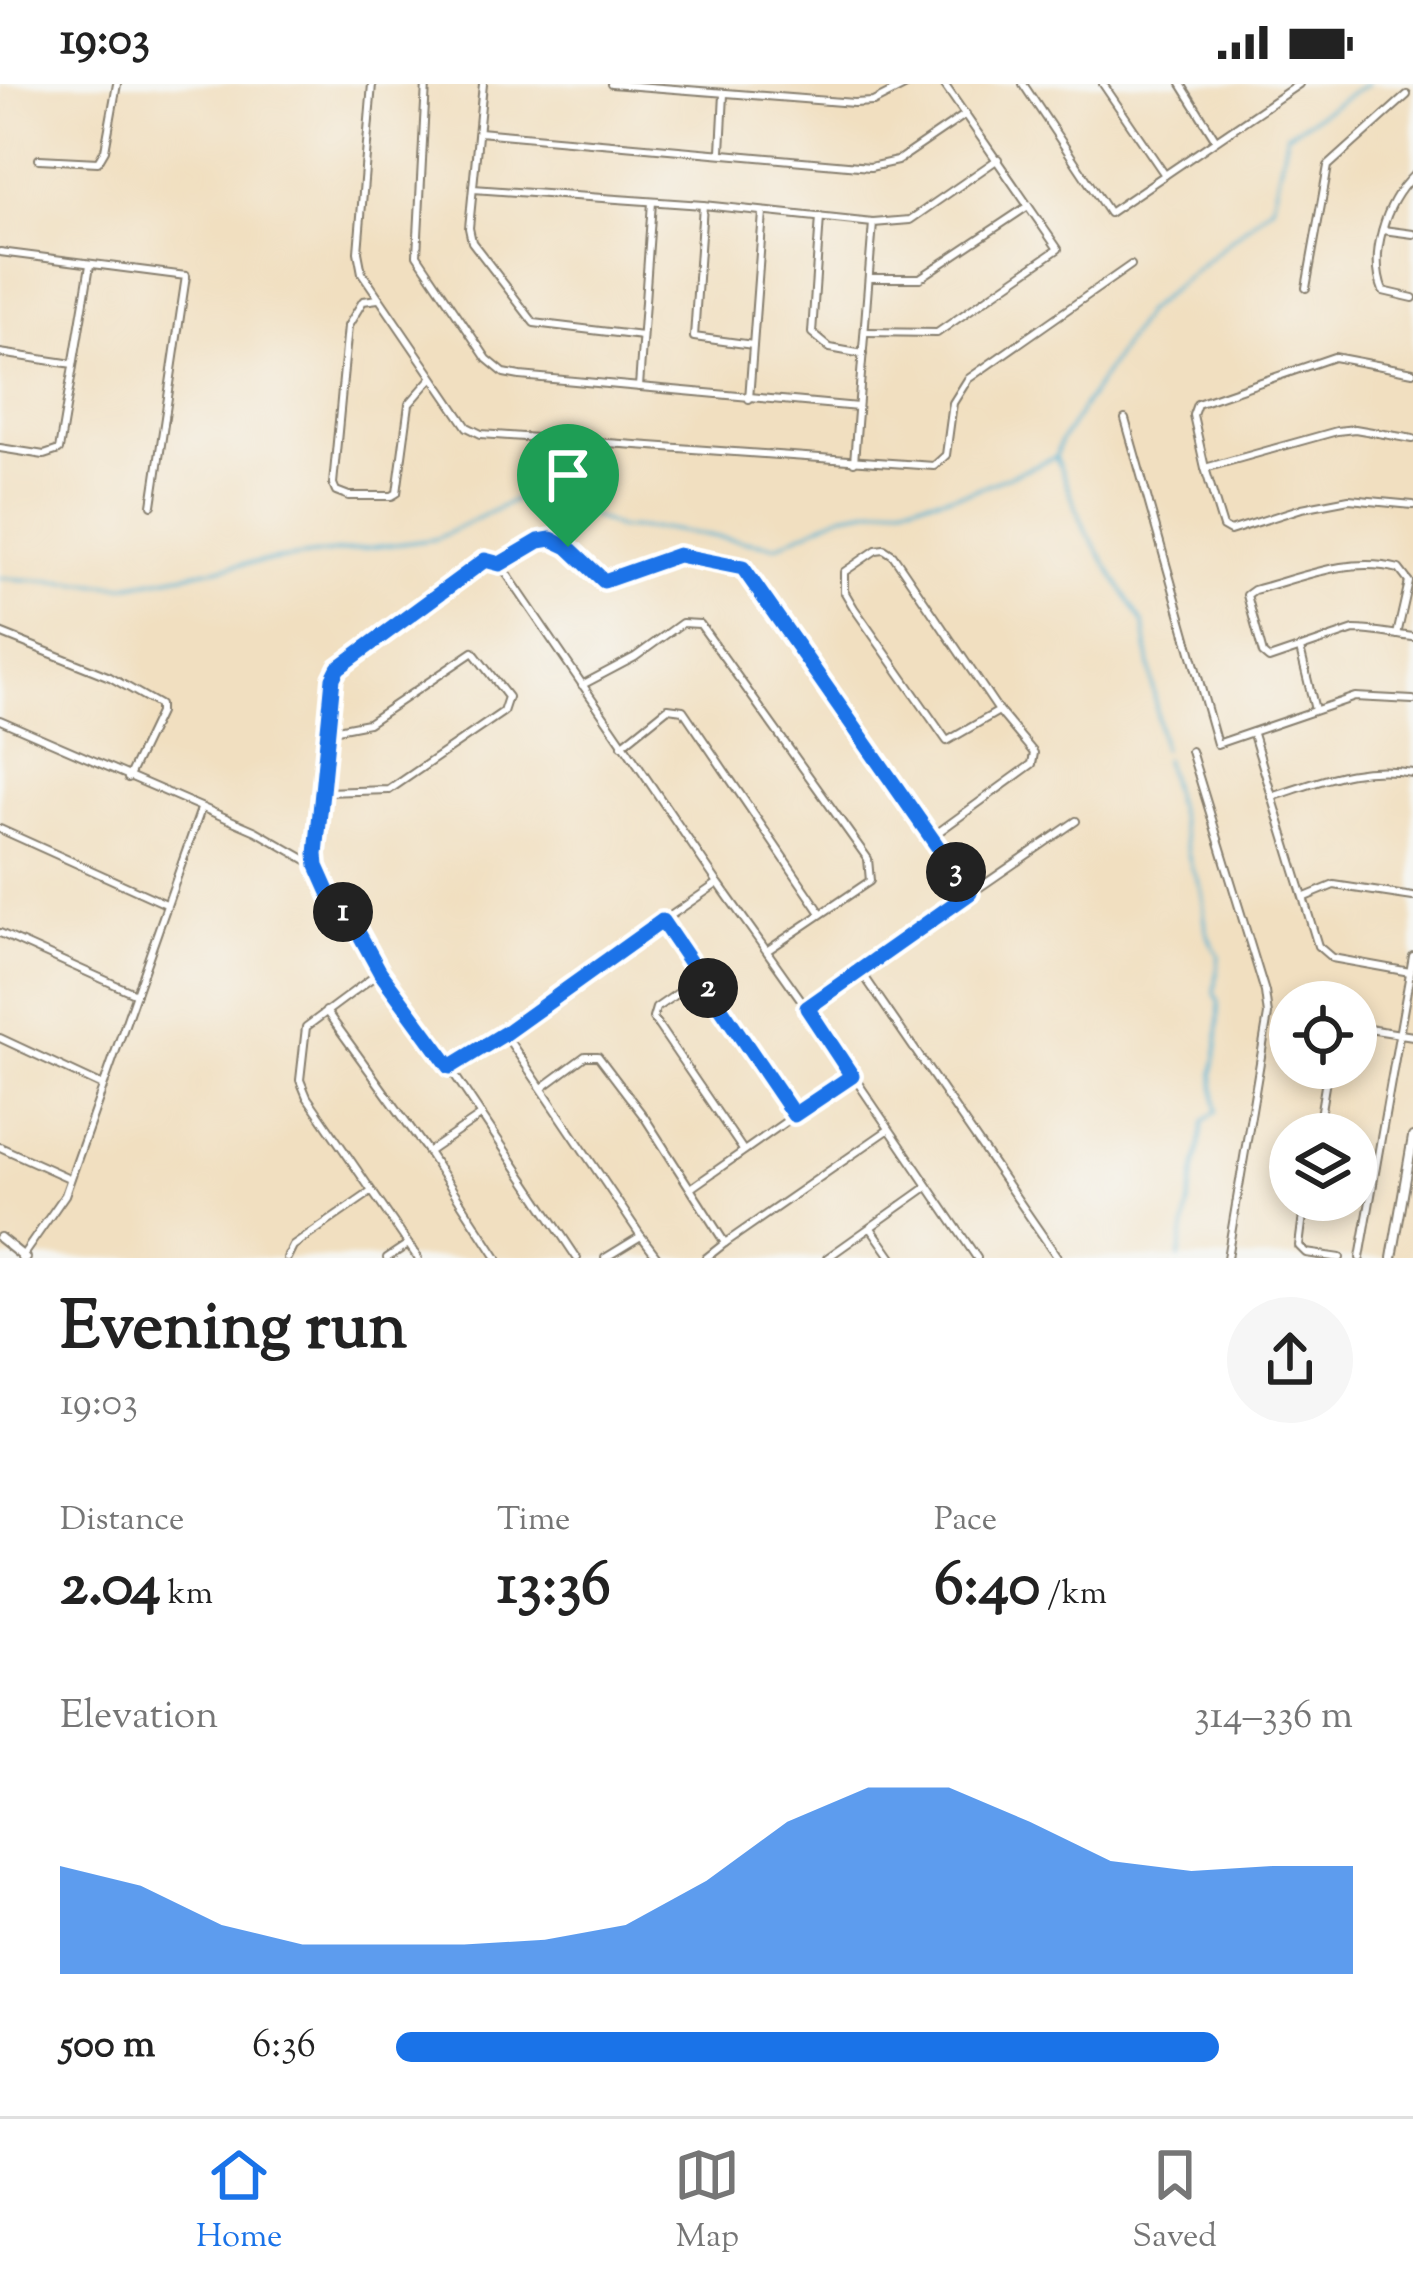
<!DOCTYPE html>
<meta charset="utf-8">
<style>
:root{--surface:#fff;--page:#f6f6f6;--text:#222;--muted:#767676;--line:#e0e0e0;--accent:#1a73e8}
body{margin:0;font-family:"Sorts Mill Goudy",serif;background:var(--page);color:var(--text);height:100vh;display:flex;flex-direction:column;font-size:45px;white-space:nowrap}
*{box-sizing:border-box;margin:0}
p{font-size:39px;color:var(--muted)}
.icon{flex:none;width:66px;height:66px;fill:none;stroke:currentColor;stroke-width:2;stroke-linecap:round;stroke-linejoin:round}
.map{position:relative;height:1174px;overflow:hidden}
.drawer{display:flex;flex-direction:column;background:var(--surface);flex:1}
.drawer>*{flex:none}
.fabs{position:absolute;left:1269px;top:897px;display:grid;gap:24px}
.fabs a{display:grid;place-items:center;width:108px;height:108px;border-radius:50%;background:var(--surface);box-shadow:0 6px 18px #0003;font-size:60px}
.pin{position:absolute;display:grid;place-items:center;width:102px;height:102px;color:#fff;margin:-123px -51px;border-radius:50% 50% 50% 0;rotate:-45deg;box-shadow:0 0 12px #0007}
.pin .icon{rotate:45deg}
.km{position:absolute;width:60px;height:60px;margin:-30px;border-radius:50%;background:#222;color:#fff;font-size:33px;line-height:60px;text-align:center}
.round{display:grid;place-items:center;flex:none;width:126px;height:126px;border-radius:63px;background:var(--page)}
.head{display:flex;align-items:center;justify-content:space-between;height:204px;padding:0 60px}
h1{font-size:66px;font-weight:700;line-height:90px}
.metrics{display:grid;grid-template-columns:repeat(3,1fr);gap:18px;height:204px;padding:12px 60px}
.metrics div{display:grid;align-content:center}
.metrics b{font-size:60px;font-weight:700}
.metrics small{font-size:33px;font-weight:400}
.metrics p{font-size:33px}
.chart{height:336px;padding:24px 60px}
.chart p{display:flex;justify-content:space-between}
.chart svg{width:100%;height:216px;margin-top:12px;fill:var(--accent);opacity:.7}
ul{padding:0 60px;list-style:none;font-size:39px}
li{display:grid;grid-template-columns:192px 144px 1fr;align-items:center;height:90px}
li i{height:30px;border-radius:15px;background:var(--accent)}
.status{display:flex;justify-content:space-between;align-items:center;height:84px;padding:0 60px;background:var(--surface);direction:ltr}
.status svg{height:33px;fill:currentColor}
.dock{display:flex;justify-content:space-around;align-items:center;height:168px;border-top:3px solid var(--line);background:var(--surface);font-size:33px;color:var(--muted)}
.dock a{display:grid;justify-items:center;gap:6px}
.dock .selected{color:var(--accent)}
.map>svg:first-child{display:block}
</style>
<div class="status"><b>19:03</b><svg viewBox="0 0 49 12"><path d="M0 12V9h3v3zM5 12V6h3v6zM10 12V3h3v9zM15 12V0h3v12zM26 1h20v11H26zM47 4h2v5h-2z"/></svg></div>
<div class="map">
<svg width="1413" height="1174" viewBox="0 0 1413 1174">
<rect width="100%" height="100%" fill="#f6f6f2"/>
<filter id="ink" filterUnits="userSpaceOnUse"><feTurbulence type="fractalNoise" baseFrequency=".00833" numOctaves="2"/><feDisplacementMap in="SourceGraphic" scale="24" xChannelSelector="R" yChannelSelector="G"/><feConvolveMatrix kernelMatrix="1 2 1 2 8 2 1 2 1" color-interpolation-filters="sRGB"/></filter>
<filter id="wash" filterUnits="userSpaceOnUse"><feTurbulence type="fractalNoise" baseFrequency=".004" numOctaves="4" result="noise"/><feDisplacementMap in="SourceGraphic" scale="48" xChannelSelector="R" yChannelSelector="G"/><feGaussianBlur stdDeviation="2.7" result="paint"/><feColorMatrix in="noise" values="0 0 0 0 0 0 0 0 0 0 0 0 0 0 0 0 0 1.4 0 .05"/><feComposite in="paint" operator="in"/></filter>
<g filter="url(#wash)">
<rect width="100%" height="100%" fill="#f1dfc0"/>
<g fill="none" stroke-linecap="round" stroke-linejoin="round">
<g stroke="#53b1d1" stroke-width="3">
<polyline points="1056,371 1060,358 1145,228 1272,121 1287,50 1367,0"/>
<polyline points="1056,374 1086,447 1144,541 1162,665"/>
<polyline points="0,494 123,502 236,481 436,455 537,405 617,444 665,445 776,462 843,430 966,409 1056,373"/>
<path d="M 1164,675 L 1192,785 C 1213,816 1194,838 1219,871 L 1215,909 L 1219,919 L 1218,962 L 1213,989 L 1217,1027 L 1204,1037 L 1179,1174"/>
</g>
</g>
</g>
<g filter="url(#ink)">
<g fill="none" stroke-linecap="round" stroke-linejoin="round">
<defs>
<g id="minor">
<polyline points="372,0 358,168 362,189 467,343 481,350 934,382 946,371 953,319 968,295 1131,181"/>
<polyline points="426,0 417,171 487,275 504,289 520,292 858,323"/>
<polyline points="483,0 469,144 472,158 534,239 642,252"/>
<polyline points="611,0 854,19 873,18 908,0"/>
<polyline points="1023,0 1109,129 1299,0"/>
<polyline points="1103,0 1165,91"/>
<polyline points="1181,0 1216,56"/>
<polyline points="479,48 870,83 897,77 966,30"/>
<polyline points="721,67 724,10"/>
<polyline points="39,75 98,78 105,66 117,0"/>
<path d="M 1413,92 C 1385,119 1369,171 1383,207 L 1413,214"/>
<polyline points="473,105 703,121 873,139 910,136 998,75"/>
<polyline points="703,121 694,253 753,261"/>
<polyline points="820,133 812,249 830,264 863,270"/>
<polyline points="1383,146 1413,150"/>
<polyline points="0,168 186,192 152,421"/>
<polyline points="870,194 920,194 1028,122"/>
<polyline points="1306,204 1328,82 1407,11"/>
<polyline points="378,215 363,217 348,242 333,400 336,407 349,412 392,412 397,409 409,320 431,295"/>
<polyline points="865,248 937,249 1058,165 944,0"/>
<polyline points="0,269 73,280"/>
<polyline points="639,303 652,118"/>
<polyline points="749,315 763,129"/>
<polyline points="1125,335 1217,660 1355,613 1413,616"/>
<polyline points="1413,355 1355,345 1337,347 1205,384 1223,443 1230,447 1302,424 1349,415 1413,421"/>
<polyline points="0,364 44,371 59,366 90,181"/>
<polyline points="854,378 873,139"/>
<polyline points="1205,384 1193,331 1197,320 1334,273 1413,288"/>
<path d="M 500,480 C 527,464 549,443 576,470 C 585,480 592,491 603,497 L 678,471 L 743,484 L 970,809"/>
<polyline points="0,549 110,593 159,621 159,629 128,694"/>
<path d="M 1397,551 L 1409,498 L 1399,485 C 1350,472 1303,493 1254,506 L 1247,511 L 1263,570 L 1269,575 L 1354,546 C 1374,546 1394,551 1413,553"/>
<polyline points="1300,565 1315,626"/>
<polyline points="582,601 635,573 682,539 700,540 868,775 870,797 768,866"/>
<polyline points="0,636 256,747 317,782"/>
<polyline points="1253,650 1318,862 1332,874 1410,888"/>
<polyline points="622,661 668,624 683,626 821,829"/>
<polyline points="1191,667 1265,908 1268,931 1227,1174"/>
<polyline points="324,708 389,706 503,628 508,613 473,568 368,639 327,647"/>
<path d="M 1272,713 C 1324,696 1358,680 1413,689"/>
<polyline points="0,745 166,820"/>
<polyline points="933,752 1032,680 1034,669 999,627 947,657 854,524 844,507 844,488 876,466 884,465 893,471 999,627"/>
<polyline points="719,800 807,924"/>
<polyline points="1305,813 1334,801 1413,813"/>
<polyline points="662,837 794,1031"/>
<polyline points="0,849 136,910"/>
<polyline points="860,886 1076,737"/>
<polyline points="380,888 306,943 300,996 307,1013 418,1174"/>
<polyline points="701,893 656,924 653,934 743,1066"/>
<polyline points="326,927 428,1068 497,1174"/>
<polyline points="1356,943 1413,952"/>
<polyline points="504,949 641,1152 605,1174"/>
<polyline points="0,954 103,1002"/>
<polyline points="450,984 718,799 500,480 491,476 416,524 337,583 333,594 317,770 321,793 380,888 450,984 577,1174"/>
<polyline points="542,1004 585,972 598,972 645,1034 725,1159 706,1174"/>
<polyline points="1317,1050 1328,984"/>
<polyline points="0,1063 69,1094"/>
<polyline points="428,1068 482,1031"/>
<polyline points="691,1104 851,992"/>
<polyline points="1305,1116 1299,1162 1306,1169 1340,1174"/>
<polyline points="871,1144 892,1174"/>
<polyline points="642,1153 658,1174"/>
<polyline points="725,1159 888,1046"/>
<polyline points="21,1174 65,1111 201,725"/>
<polyline points="287,1174 293,1162 371,1108"/>
<polyline points="387,1174 408,1160"/>
<polyline points="827,1174 927,1103"/>
<polyline points="977,1174 807,924 860,886 1058,1174"/>
<polyline points="1360,1174 1413,872"/>
</g>
<g id="tertiary">
<polyline points="0,1154 25,1174"/>
<polyline points="1392,1174 1413,1053"/>
</g>
</defs>
<use href="#minor" stroke="#867e6e" stroke-width="10"/>
<use href="#tertiary" stroke="#867e6e" stroke-width="12"/>
<use href="#minor" stroke="#fff" stroke-width="6"/>
<use href="#tertiary" stroke="#fff" stroke-width="8"/>
</g>
</g>
<g fill="none" stroke-linecap="round" stroke-linejoin="round" filter="url(#ink)">
<defs>
<polygon id="route" points="551,455 568,463 604,497 678,471 743,484 970,809 807,924 852,992 794,1031 662,837 504,950 450,983 380,888 351,835 333,818 317,782 316,770 333,594 338,584 485,476 500,480 539,457"/>
</defs>
<use href="#route" stroke="#fff" stroke-width="24"/>
<use href="#route" stroke="#1a73e8" stroke-width="15"/>
</g>
</svg>
<div class="fabs">
<a><svg class="icon" aria-label="locate" viewBox="0 0 24 24"><circle cx="12" cy="12" r="6"/><path d="M12 2v4M12 18v4M2 12h4M18 12h4"/></svg></a>
<a><svg class="icon" aria-label="layers" viewBox="0 0 24 24"><path d="M12 4l9 5-9 5-9-5zM3 14l9 5 9-5"/></svg></a>
</div>
<div class="pin" style="left:568px;top:463px;background:#1e9e55"><svg class="icon" aria-label="arrive" viewBox="0 0 24 24"><path d="M6 21V4h12l-3 4 3 4H6"/></svg></div>
<b class="km" style="left:343px;top:828px">1</b>
<b class="km" style="left:708px;top:904px">2</b>
<b class="km" style="left:956px;top:788px">3</b>
</div>
<section class="drawer">
<div class="head"><div><h1>Evening run</h1><p>19:03</p></div><a class="round"><svg class="icon" aria-label="share" viewBox="0 0 24 24"><path d="M12 15V3M7 8l5-5 5 5M5 13v7h14v-7"/></svg></a></div>
<div class="metrics">
<div><p>Distance</p><b>2.04<small> km</small></b></div>
<div><p>Time</p><b>13:36</b></div>
<div><p>Pace</p><b>6:40<small> /km</small></b></div>
</div>
<div class="chart"><p><span>Elevation</span>314–336 m</p>
<svg viewBox="0 0 160 44" preserveAspectRatio="none"><path d="M0 44V22L10 26L20 34L30 38L40 38L50 38L60 37L70 34L80 25L90 13L100 6L110 6L120 13L130 21L140 23L150 22L160 22V44z"/></svg>
</div>
<ul>
<li><b>500 m</b>6:36<i style="width:86%"></i></li>
</ul>
</section>
<nav class="dock">
<a class="selected"><svg class="icon" aria-label="home" viewBox="0 0 24 24"><path d="M3 11l9-7 9 7M6 9v11h12V9"/></svg>Home</a>
<a><svg class="icon" aria-label="map" viewBox="0 0 24 24"><path d="M3 6l6-2 6 2 6-2v14l-6 2-6-2-6 2zM9 4v14M15 6v14"/></svg>Map</a>
<a><svg class="icon" aria-label="saved" viewBox="0 0 24 24"><path d="M7 4h10v16l-5-4-5 4z"/></svg>Saved</a>
</nav>
